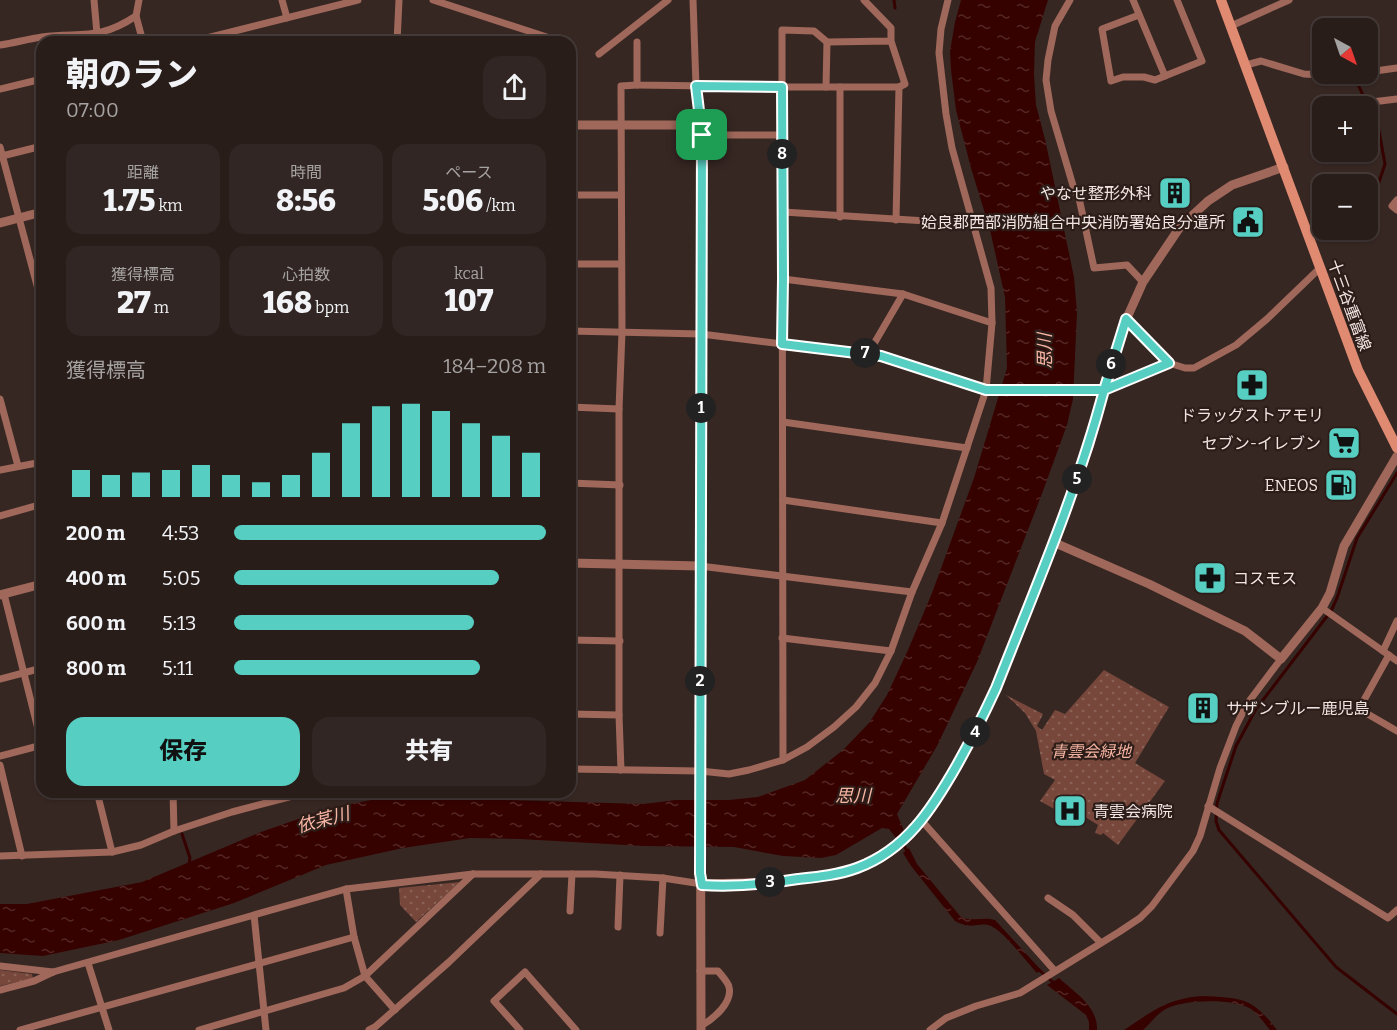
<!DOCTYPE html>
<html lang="ja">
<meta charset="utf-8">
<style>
:root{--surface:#291d1a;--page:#312623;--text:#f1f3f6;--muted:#a5a2a2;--line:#453b39;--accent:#57cec2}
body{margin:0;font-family:Bitter,"Noto Sans JP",serif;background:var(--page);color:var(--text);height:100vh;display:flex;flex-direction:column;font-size:22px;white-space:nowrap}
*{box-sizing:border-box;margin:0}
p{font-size:20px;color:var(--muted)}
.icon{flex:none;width:33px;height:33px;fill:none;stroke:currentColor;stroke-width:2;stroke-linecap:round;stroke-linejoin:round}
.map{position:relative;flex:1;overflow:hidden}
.sheet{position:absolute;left:36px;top:36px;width:540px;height:762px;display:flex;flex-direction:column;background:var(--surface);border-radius:18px;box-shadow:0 2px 4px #0004,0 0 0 2px var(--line)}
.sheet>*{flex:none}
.needle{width:39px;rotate:140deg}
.buttons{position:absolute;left:1312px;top:18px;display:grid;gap:12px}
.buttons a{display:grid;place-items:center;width:66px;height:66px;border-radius:12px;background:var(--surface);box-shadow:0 2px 4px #0004,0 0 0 2px var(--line);font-size:30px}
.pin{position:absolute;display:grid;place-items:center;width:51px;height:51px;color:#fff;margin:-26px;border-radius:12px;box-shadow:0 3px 9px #0006}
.km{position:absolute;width:30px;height:30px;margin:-15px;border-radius:50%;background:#222;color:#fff;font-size:16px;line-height:30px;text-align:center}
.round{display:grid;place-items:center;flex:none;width:63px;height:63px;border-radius:18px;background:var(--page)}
.summary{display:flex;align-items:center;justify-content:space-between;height:102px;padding:0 30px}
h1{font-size:33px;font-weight:800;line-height:45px}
.figures{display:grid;grid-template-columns:repeat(3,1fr);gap:9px;height:102px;padding:6px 30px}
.figures div{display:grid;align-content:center;border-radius:15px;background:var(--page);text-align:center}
.figures b{font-size:30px;font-weight:800}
.figures small{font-size:16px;font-weight:400}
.figures p{font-size:16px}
.chart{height:168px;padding:12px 30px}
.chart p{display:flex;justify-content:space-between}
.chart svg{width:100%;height:108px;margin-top:6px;stroke:var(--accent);stroke-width:6}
.action{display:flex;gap:12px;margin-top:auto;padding:12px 30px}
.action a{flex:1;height:69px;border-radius:18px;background:var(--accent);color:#111;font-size:24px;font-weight:800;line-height:69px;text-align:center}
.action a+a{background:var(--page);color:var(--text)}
ul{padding:0 30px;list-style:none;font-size:20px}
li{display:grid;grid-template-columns:96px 72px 1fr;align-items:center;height:45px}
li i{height:15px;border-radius:8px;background:var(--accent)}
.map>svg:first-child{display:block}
</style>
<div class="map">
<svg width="1397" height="1030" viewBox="0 0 1397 1030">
<defs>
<pattern id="park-dots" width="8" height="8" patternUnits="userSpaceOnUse" patternTransform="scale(1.5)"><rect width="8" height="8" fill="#76473a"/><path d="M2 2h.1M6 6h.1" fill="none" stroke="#8a6156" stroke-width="1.8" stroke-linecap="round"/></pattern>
<pattern id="water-ripples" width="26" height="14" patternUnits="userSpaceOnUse" patternTransform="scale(1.5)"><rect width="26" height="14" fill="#350200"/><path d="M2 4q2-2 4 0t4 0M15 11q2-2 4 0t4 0" fill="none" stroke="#532725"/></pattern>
</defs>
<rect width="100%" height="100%" fill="#372723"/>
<g fill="url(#park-dots)">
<polygon points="1104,670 1169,707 1135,763 1165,781 1118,845 1103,833 1101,835 1095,833 1098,825 1069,807 1063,814 1040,801 1055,780 1044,774 1036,731 1025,713 1006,695 1043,714 1037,726 1042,730 1055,710 1065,714"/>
<polygon points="460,882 416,922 400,905 399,888"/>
<polygon points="0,970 32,974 33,978 0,986"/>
</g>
<g fill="url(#water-ripples)">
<polygon points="961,0 1048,0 1035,42 1034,74 1036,105 1045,139 1074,277 1077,313 1073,399 1067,425 1043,491 977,662 937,746 897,814 904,831 896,838 889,829 882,828 836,855 821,858 783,856 734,847 643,846 520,839 470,838 403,848 326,865 234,903 119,940 43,956 0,953 0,904 27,904 142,882 261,832 327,809 381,798 423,794 505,800 643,804 676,800 729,800 758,797 805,780 843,750 869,723 887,695 908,650 932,593 974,478 1007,368 1005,297 990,230 971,168 956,110 951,70 950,51 955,22"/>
<path d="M 909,848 L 917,864 L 960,916 C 971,923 983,916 995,920 L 1041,970 L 1037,973 C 1027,962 1003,931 991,926 C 979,921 973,931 955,921 L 911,866 L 903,853 Z"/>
<path d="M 1059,978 C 1075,993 1098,1006 1097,1030 L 1089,1030 L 1089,1022 L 1086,1015 L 1047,985 Z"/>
<path d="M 1202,996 C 1242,998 1252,997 1277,1030 L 1270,1030 C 1264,1023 1259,1015 1251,1009 C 1234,998 1181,999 1164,1010 C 1156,1015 1150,1024 1143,1030 L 1124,1030 C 1153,1011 1166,999 1202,996 Z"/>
</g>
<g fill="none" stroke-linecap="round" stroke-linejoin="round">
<g stroke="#350200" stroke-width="3">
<polyline points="894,0 895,8"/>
<polyline points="1357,82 1379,131 1385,164 1368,215"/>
<polyline points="1397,473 1357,538 1337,598 1331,611 1256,709 1236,746 1217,803 1216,821 1219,830 1336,967 1397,1014"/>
<polyline points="897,832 908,853"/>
<polyline points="182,834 190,858 189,864"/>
<polyline points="1038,969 1055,984"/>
</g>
<g stroke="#9f685a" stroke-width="7">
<polyline points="94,0 97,34"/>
<polyline points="282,0 287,18"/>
<polyline points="433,0 562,42"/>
<polyline points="693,0 696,86"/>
<polyline points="864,0 891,28 891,41 905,84 899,87 782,87 782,30 814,31 827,42 891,41"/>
<polyline points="1070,0 1055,26 1048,60 1046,80 1051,111 1074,189 1079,198 1094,268 1127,265 1143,282"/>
<polyline points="1133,0 1165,76"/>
<polyline points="1139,15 1102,29 1111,81 1123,77 1144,77 1155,80 1202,61 1177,0"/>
<polyline points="136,16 143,42"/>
<polyline points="1231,26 1289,0"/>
<polyline points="191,42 358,0"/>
<polyline points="397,42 399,0"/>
<polyline points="637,42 637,85 782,87 783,760"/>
<path d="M 0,45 C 14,43 28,39 42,37 C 82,32 98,41 136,16 L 139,0"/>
<polyline points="599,54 668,0"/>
<polyline points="1246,65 1261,61 1304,74 1323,75 1332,74"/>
<polyline points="1368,72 1397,68"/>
<polyline points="1352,74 1357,77 1364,74"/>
<polyline points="826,87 827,42"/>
<polyline points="840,87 840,217"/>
<polyline points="0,89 42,79"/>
<polyline points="1372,102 1397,99"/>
<polyline points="702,135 781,135"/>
<polyline points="0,147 42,304"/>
<polyline points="2,156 42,146"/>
<polyline points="570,195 621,195"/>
<polyline points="1397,200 1392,206 1397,210"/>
<polyline points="783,212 974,224"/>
<polyline points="896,220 899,87"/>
<polyline points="570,264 621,264"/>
<polyline points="783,279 903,294 992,323"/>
<polyline points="1126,319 1169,363 1185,368 1194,368 1236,345 1267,319 1320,268"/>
<polyline points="570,331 701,334 881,356 924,371 994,391 1104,390 1169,363"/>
<polyline points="868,354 903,294"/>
<polyline points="0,399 18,466"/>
<polyline points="570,407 619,409"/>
<polyline points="783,422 967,448"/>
<polyline points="0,470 42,462"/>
<polyline points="570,483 620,485"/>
<polyline points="783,500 942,523"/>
<polyline points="0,516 42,504"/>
<polyline points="700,566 912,592"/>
<polyline points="4,594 42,745"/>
<polyline points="1322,608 1397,661"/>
<polyline points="782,638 891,651"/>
<polyline points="570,640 620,641"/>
<polyline points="1383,651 1397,621"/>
<polyline points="1389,655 1359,709 1397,731"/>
<polyline points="0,679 42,668"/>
<polyline points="570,714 619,715"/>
<polyline points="0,756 42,745"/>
<polyline points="0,765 22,856"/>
<polyline points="570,769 700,771 729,774 749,770 783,760 807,747 834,727 856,707 875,683 891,651 912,592 942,523 986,390 992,323 991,288 952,148 946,114 939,53 941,29 948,0"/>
<polyline points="621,770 619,715 619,409 622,332 621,86 637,85"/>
<polyline points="97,792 112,852"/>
<polyline points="173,792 174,831"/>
<polyline points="1208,806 1388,918 1397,910"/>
<polyline points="922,821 1055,971"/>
<polyline points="0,856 112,852 141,845 174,831 232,812 308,792"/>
<polyline points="346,889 354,937 365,976 395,1010"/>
<polyline points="1048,898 1073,915 1100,942"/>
<polyline points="570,911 572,874"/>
<polyline points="254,915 346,889 473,874 595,874 663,878 702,884"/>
<polyline points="618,927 620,875"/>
<polyline points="660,933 663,878"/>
<polyline points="88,963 109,1030"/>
<polyline points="0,966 53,972"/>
<path d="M 700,971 L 718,971 C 722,976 728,982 729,987 C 733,1003 713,1019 701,1026"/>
<polyline points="0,990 34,981 53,972 254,915 266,1030"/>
<polyline points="20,1030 354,937"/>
<polyline points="199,1030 344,988 365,976 473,874"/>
<polyline points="369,1030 375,1027 449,962 541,874"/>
<polyline points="520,1030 494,1001 525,972 576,1030"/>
<polyline points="930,1030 946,1018 976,1006 1020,993 1119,932 1140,918 1152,906 1193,851 1200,836 1220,768 1236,726 1247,704 1281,659"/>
</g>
<g stroke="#9f685a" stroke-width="9">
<polyline points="696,86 702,135 700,566 701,1030"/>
<polyline points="570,125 701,125"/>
<polyline points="0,223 42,212"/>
<polyline points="1053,542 1149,584 1245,631 1281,659 1322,608 1330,593 1344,546 1397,456"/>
<polyline points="570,563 700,566"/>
<polyline points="0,595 42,584"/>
<polyline points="702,884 783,882 832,875 856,868 894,848 908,837 922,821 935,803 964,753 996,688 1077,480 1090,444 1111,364 1126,320 1143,282 1180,227 1208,201 1232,185 1284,167"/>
</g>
<polyline stroke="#e08a72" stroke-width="10" points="1221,0 1358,370 1397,448"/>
</g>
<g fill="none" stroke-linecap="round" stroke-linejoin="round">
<defs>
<path id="route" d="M 702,135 L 700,873 L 702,885 C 733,887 767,884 798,879 C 817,877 838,875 857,868 C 906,850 932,809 957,765 C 971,740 984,714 996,688 C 1035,589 1077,492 1104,390 L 1169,363 L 1126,319 L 1104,390 L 986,390 L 881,356 L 782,344 L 783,279 L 782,87 L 696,86 L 702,135"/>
</defs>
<use href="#route" stroke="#fff" stroke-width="12"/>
<use href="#route" stroke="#57cec2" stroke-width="8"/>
</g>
<defs>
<symbol id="building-square" viewBox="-11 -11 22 22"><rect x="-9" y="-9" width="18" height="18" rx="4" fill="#57cec2" stroke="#2d1d19"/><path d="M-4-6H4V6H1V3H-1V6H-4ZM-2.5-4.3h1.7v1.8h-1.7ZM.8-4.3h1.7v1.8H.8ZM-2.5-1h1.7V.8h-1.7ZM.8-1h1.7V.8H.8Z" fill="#111"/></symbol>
<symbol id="civic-square" viewBox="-11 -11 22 22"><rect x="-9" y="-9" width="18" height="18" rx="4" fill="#57cec2" stroke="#2d1d19"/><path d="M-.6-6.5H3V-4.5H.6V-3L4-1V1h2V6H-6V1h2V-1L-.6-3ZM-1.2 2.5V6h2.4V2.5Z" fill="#111"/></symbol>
<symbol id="pharmacy-square" viewBox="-11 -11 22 22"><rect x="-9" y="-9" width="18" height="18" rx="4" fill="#57cec2" stroke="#2d1d19"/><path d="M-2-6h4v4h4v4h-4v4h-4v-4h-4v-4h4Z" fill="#111"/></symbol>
<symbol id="supermarket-square" viewBox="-11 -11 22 22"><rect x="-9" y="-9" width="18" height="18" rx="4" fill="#57cec2" stroke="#2d1d19"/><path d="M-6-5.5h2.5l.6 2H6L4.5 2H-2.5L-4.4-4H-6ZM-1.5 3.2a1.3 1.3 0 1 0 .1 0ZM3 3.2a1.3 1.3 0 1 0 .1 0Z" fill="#111"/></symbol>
<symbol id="fuel-square" viewBox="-11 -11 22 22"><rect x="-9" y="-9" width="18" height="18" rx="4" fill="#57cec2" stroke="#2d1d19"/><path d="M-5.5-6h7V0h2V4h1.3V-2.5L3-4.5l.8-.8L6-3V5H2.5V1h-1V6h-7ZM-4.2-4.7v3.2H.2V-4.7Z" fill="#111"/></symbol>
<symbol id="hospital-square" viewBox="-11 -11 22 22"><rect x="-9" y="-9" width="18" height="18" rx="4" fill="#57cec2" stroke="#2d1d19"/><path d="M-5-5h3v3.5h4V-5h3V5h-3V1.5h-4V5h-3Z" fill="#111"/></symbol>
</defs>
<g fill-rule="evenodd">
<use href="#building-square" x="1156" y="174" width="38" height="38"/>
<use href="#civic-square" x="1229" y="203" width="38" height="38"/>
<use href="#pharmacy-square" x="1233" y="366" width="38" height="38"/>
<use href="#supermarket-square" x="1325" y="424" width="38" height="38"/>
<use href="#fuel-square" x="1322" y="466" width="38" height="38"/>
<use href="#pharmacy-square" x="1191" y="559" width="38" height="38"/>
<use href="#building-square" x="1184" y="689" width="38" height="38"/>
<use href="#hospital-square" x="1051" y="792" width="38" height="38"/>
</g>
<g text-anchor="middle" stroke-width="4.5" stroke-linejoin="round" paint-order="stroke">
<g font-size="16" fill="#f1e5e2" stroke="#2d1d19" text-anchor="end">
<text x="1152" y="199">やなせ整形外科</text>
<text x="1225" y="228">姶良郡西部消防組合中央消防署姶良分遣所</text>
<text x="1252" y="421" text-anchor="middle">ドラッグストアモリ</text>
<text x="1321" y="449">セブン-イレブン</text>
<text x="1318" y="491">ENEOS</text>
<text x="1233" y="584" text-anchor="start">コスモス</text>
<text x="1226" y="714" text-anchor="start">サザンブルー鹿児島</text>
<text x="1093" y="817" text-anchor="start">青雲会病院</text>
</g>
<g font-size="16" fill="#f1e5e2" stroke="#2d1d19">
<text transform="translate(1350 305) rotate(70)" y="6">十三谷重富線</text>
</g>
<g font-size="16" font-style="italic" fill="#f6b4a2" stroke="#2d1d19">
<text x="1091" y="757">青雲会緑地</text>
</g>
<g font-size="18" font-style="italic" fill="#f7b6a4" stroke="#2d1d19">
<text transform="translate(1045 351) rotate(-91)" y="6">思川</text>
<text x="853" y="802">思川</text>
<text transform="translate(323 820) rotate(-15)" y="6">依某川</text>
</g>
</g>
</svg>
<div class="buttons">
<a><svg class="needle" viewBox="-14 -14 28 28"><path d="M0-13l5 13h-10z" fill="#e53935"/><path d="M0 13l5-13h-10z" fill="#a5a2a2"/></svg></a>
<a>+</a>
<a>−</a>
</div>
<div class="pin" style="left:702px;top:135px;background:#1e9e55"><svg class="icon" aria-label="arrive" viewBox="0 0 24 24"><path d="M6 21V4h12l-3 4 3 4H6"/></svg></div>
<b class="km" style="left:701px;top:408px">1</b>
<b class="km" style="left:700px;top:681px">2</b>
<b class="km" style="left:770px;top:882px">3</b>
<b class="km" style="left:975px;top:732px">4</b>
<b class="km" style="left:1077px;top:479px">5</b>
<b class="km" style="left:1111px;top:364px">6</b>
<b class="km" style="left:865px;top:353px">7</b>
<b class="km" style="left:782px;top:154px">8</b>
<section class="sheet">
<div class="summary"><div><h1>朝のラン</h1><p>07:00</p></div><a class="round"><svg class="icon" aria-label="share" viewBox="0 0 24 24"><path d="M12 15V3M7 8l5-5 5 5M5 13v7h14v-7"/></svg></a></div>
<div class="figures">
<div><p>距離</p><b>1.75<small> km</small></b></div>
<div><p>時間</p><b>8:56</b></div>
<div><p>ペース</p><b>5:06<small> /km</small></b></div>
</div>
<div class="figures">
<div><p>獲得標高</p><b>27<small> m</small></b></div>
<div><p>心拍数</p><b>168<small> bpm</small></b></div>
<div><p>kcal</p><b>107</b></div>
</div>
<div class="chart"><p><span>獲得標高</span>184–208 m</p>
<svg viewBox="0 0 160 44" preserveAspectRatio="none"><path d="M5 44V33M15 44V35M25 44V34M35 44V33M45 44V31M55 44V35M65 44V38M75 44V35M85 44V26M95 44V14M105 44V7M115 44V6M125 44V9M135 44V14M145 44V19M155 44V26"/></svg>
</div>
<ul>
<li><b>200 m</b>4:53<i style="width:100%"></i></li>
<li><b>400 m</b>5:05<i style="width:85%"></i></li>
<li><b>600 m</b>5:13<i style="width:77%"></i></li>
<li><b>800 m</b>5:11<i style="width:79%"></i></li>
</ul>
<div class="action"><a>保存</a><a>共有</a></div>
</section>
</div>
